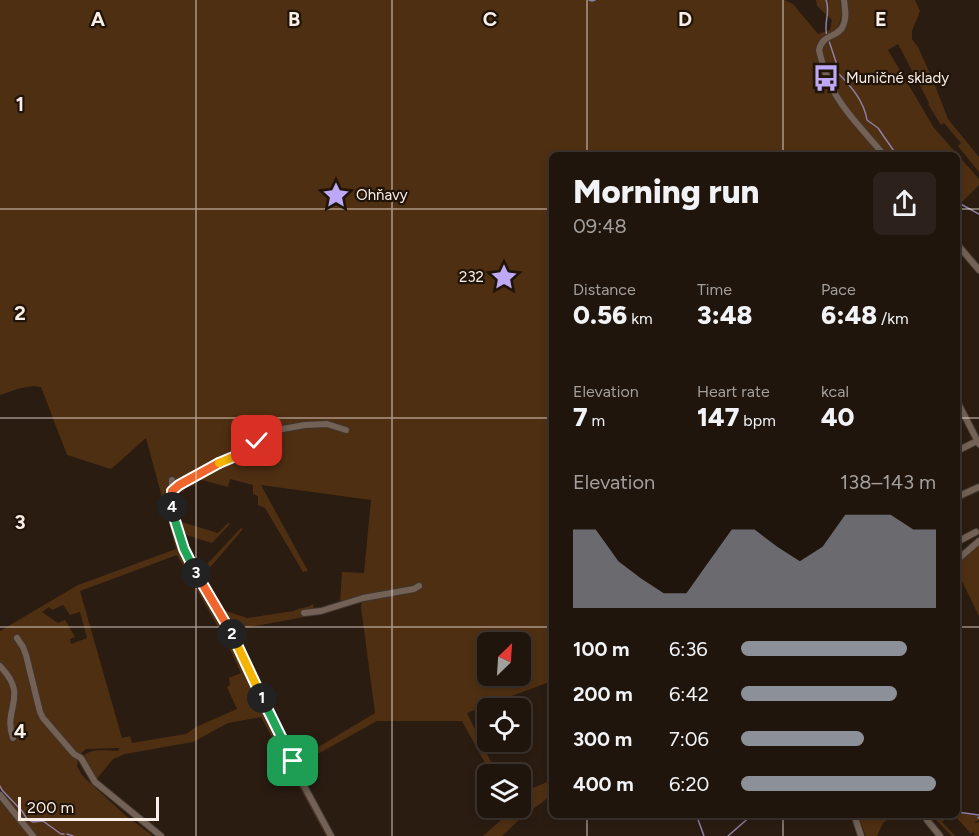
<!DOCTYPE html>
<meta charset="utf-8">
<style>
:root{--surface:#20150d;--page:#2d221b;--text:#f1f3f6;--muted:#a29f9d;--line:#3d342e;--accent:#8c9099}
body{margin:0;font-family:Figtree,sans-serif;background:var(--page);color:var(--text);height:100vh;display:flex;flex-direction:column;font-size:22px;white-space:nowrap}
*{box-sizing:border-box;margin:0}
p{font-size:20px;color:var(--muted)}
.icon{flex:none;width:33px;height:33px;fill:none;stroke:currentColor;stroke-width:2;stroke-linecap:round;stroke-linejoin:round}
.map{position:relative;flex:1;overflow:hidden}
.panel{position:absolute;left:549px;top:152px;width:411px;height:666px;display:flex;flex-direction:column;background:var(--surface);border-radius:9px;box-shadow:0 3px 9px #0003,0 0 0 2px var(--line)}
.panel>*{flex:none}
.needle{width:39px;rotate:25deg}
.buttons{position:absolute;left:477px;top:632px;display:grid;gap:12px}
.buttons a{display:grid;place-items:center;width:54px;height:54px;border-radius:9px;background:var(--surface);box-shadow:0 3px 9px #0003,0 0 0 2px var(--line);font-size:30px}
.scale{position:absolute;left:18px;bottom:15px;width:141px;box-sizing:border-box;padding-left:6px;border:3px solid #faefe8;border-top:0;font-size:16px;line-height:21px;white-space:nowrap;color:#faefe8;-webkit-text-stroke:4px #201308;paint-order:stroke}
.pin{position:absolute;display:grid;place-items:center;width:51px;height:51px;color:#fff;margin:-26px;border-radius:12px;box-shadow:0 3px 9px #0006}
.km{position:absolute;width:30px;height:30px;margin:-15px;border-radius:50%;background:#222;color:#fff;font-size:16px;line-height:30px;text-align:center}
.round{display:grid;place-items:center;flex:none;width:63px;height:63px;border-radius:9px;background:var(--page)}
.overview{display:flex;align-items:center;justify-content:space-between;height:102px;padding:0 24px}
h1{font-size:33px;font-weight:800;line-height:45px}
.stats{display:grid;grid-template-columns:repeat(3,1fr);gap:9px;height:102px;padding:6px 24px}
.stats div{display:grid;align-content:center}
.stats b{font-size:26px;font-weight:800}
.stats small{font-size:16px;font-weight:400}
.stats p{font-size:16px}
.chart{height:168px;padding:12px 24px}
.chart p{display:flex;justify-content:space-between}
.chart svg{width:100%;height:108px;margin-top:6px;fill:var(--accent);opacity:.7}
ul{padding:0 24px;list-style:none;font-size:20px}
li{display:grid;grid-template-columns:96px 72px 1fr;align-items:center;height:45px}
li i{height:15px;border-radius:8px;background:var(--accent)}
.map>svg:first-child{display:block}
</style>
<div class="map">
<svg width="979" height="836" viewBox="0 0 979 836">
<rect width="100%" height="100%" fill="#2a1c11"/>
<g fill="#4f2f12" fill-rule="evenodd">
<path d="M 0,0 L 784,0 L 793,4 L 818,34 L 830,30 L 832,20 L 817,6 L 816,0 L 840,0 C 842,13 842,21 835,33 L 842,31 L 846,0 L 915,0 L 920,11 L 912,31 L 912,39 L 918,47 L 932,78 L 948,119 L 979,157 L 979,172 L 958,146 L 961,143 L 944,123 L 941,125 L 928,104 L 929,103 L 898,44 L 888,50 L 934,128 L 979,179 L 979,185 L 959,205 L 957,204 L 957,154 L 552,154 L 552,681 L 467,713 L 497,774 L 491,774 L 462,721 L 377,721 L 298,765 L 302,778 L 334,836 L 326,836 L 261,717 L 228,723 L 193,742 L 125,754 L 113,759 L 96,780 L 82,758 C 89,747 106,751 117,751 L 120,749 L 118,748 L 86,749 L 79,755 L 77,766 L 82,775 L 88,781 L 125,815 L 153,836 L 0,836 L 0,799 L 16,812 L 0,789 L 0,631 L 78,585 L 176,549 L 146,438 L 111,469 L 67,455 L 41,387 C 27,384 13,391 0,395 ZM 198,479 L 228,487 L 230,479 L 253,485 L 253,494 L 258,496 L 258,505 L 265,508 L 303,572 L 308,571 L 261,485 L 371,500 L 364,573 L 342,572 L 340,604 L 362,598 L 361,607 L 375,713 L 315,749 L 296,757 L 294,757 L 281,733 L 233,630 L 315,615 L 313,604 C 307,609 300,607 294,611 L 247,618 L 220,609 L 201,578 L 243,529 L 241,528 L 194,578 L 182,552 L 176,532 L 212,543 L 230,524 L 228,523 L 218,533 L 178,521 L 174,511 L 175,492 L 177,489 L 183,492 L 188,484 L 193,486 ZM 177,555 L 226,641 L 241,673 L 229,678 L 230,685 L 227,687 L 237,709 L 196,727 L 186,734 L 132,743 L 130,736 L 122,738 L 80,591 ZM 63,605 L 70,615 L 80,612 L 87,638 L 71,644 L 70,639 L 75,637 L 65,620 L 58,623 L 42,612 L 49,607 L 52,610 ZM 488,642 L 520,642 L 520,675 L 488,675 Z"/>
<polygon points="979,543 979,616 957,571 957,562"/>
<polygon points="552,780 552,795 521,818 502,836 483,836 511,811 509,807 520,807 521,793"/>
<polygon points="957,813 979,816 979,820 975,822 975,823 979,822 979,836 973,836 975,834 974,832 971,834 956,817 950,821 947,818 942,822 955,836 952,836 935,819 942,815 957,814"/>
<polygon points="858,815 895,815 888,818 886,816 885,817 886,821 883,823 877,836 866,836"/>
</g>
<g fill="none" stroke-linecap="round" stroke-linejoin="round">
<g stroke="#8e7fa4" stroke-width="1.5">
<polyline points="589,0 592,1 595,0"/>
<path d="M 826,0 C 831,12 823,23 827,36"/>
<path d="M 829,41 L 837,65 L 837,72 C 851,86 864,101 867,120 L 878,128 L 896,154"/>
<polyline points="957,202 979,214"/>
<polyline points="226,631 254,688 263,713 292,768"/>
<polyline points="0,786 2,790 22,811 27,819 33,822 43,821 61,834 64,834"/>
<polyline points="957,812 979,815"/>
<polyline points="696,814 704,836"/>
<polyline points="978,818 979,817"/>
<polyline points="67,834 73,836"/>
<polyline points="728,836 753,814"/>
</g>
<defs>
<g id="minor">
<path d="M 844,0 C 845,8 847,18 843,26 C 838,38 823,33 819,50 C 822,62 825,75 831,86 C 843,111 866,133 883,154"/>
<polyline points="957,244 979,270"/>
<polyline points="957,401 979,444"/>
<polyline points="957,451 977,441"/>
<polyline points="172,480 172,511 188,559 235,639 266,707 293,761 296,771 331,836"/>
<polyline points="172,491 179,485 223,461 238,455 271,431 305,425 327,424 346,430"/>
<polyline points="957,497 979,487"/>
<polyline points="957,542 976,532"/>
<polyline points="957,560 979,541"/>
<polyline points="304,613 321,611 363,598 414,589 419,586"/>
<polyline points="17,638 23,647 26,655 40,712 43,718 74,754 81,758 95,782 161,836"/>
<path d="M 0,666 C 30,697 2,708 13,738"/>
<polyline points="0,795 33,836"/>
<polyline points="854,814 861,836"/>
<polyline points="927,820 940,836"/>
</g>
</defs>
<use href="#minor" stroke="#40352f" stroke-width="8"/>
<use href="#minor" stroke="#726154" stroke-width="6"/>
</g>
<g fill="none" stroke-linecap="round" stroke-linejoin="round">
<defs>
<polyline id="split-1" points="262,698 293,761"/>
<polyline id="split-2" points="232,634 262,698"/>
<polyline id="split-3" points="196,573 232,634"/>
<polyline id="split-4" points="172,507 172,511 184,549 196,573"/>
<polyline id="split-5" points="172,507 172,491 179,485 219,463"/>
<polyline id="split-6" points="219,463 238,455 257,441"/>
</defs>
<use href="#split-1" stroke="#fff" stroke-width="12"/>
<use href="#split-2" stroke="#fff" stroke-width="12"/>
<use href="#split-3" stroke="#fff" stroke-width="12"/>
<use href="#split-4" stroke="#fff" stroke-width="12"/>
<use href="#split-5" stroke="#fff" stroke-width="12"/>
<use href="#split-6" stroke="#fff" stroke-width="12"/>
<use href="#split-1" stroke="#22a559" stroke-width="8"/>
<use href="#split-2" stroke="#f5b400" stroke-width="8"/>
<use href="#split-3" stroke="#f0652b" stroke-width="8"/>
<use href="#split-4" stroke="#22a559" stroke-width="8"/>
<use href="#split-5" stroke="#f0652b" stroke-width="8"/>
<use href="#split-6" stroke="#f5b400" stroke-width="8"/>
</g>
<path fill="none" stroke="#faefe8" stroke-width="1.5" stroke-opacity="0.55" d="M 196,0 L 196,836M 392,0 L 392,836M 587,0 L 587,154M 783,0 L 783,154M 0,209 L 552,209M 957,209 L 979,209M 0,418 L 552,418M 957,418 L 979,418M 0,627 L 552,627M 957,627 L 979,627M 587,814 L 587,836M 783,814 L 783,836"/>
<defs>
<symbol id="bus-bare" viewBox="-9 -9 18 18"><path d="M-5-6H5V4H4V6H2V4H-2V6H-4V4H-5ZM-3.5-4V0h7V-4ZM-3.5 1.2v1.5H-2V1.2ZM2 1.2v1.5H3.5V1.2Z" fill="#bda9f5" stroke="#201308" stroke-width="2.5" paint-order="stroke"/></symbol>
<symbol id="sight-bare" viewBox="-9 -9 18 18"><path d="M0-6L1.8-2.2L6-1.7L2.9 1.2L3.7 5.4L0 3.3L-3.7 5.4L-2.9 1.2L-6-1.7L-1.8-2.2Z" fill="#bda9f5" stroke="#201308" stroke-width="2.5" paint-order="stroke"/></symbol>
</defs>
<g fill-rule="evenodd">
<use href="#bus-bare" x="807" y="59" width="38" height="38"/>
<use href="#sight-bare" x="317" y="176" width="38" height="38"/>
<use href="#sight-bare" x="485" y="258" width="38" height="38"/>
</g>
<g text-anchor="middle" stroke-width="4.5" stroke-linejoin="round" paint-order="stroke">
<g font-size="15" fill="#faefe8" stroke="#201308" text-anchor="start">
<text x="846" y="83">Muničné sklady</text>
<text x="356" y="200">Ohňavy</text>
<text x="484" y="282" text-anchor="end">232</text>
</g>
</g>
<g font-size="20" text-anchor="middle" font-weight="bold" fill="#faefe8" stroke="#201308" stroke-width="4.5" stroke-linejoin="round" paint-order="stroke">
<text x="98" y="26">A</text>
<text x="294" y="26">B</text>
<text x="490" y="26">C</text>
<text x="685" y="26">D</text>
<text x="881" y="26">E</text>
<text x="20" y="111">1</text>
<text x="20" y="320">2</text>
<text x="20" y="529">3</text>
<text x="20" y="738">4</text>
</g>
</svg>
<div class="buttons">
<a><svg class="needle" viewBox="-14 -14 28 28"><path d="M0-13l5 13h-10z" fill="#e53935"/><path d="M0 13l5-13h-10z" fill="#a29f9d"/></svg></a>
<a><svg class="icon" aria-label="locate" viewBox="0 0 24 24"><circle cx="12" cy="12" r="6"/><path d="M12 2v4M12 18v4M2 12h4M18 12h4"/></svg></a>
<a><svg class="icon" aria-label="layers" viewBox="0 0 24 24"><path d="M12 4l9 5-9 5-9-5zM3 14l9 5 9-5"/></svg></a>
</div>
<div class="scale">200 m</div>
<div class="pin" style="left:293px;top:761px;background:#1e9e55"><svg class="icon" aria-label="arrive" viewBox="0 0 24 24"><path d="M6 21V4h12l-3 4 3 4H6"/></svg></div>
<div class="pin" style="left:257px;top:441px;background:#d93025"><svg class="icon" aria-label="check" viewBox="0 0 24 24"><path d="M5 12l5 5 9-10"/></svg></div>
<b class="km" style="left:262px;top:698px">1</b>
<b class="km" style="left:232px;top:634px">2</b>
<b class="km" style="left:196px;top:573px">3</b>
<b class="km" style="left:172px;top:507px">4</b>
<section class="panel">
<div class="overview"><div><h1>Morning run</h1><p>09:48</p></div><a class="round"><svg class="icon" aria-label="share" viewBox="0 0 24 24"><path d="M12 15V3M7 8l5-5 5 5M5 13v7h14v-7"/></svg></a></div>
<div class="stats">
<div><p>Distance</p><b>0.56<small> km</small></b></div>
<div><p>Time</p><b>3:48</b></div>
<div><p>Pace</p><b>6:48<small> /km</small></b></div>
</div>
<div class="stats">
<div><p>Elevation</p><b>7<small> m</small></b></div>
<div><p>Heart rate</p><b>147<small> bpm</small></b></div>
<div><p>kcal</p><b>40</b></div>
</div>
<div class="chart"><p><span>Elevation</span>138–143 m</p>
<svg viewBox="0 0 160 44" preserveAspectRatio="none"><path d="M0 44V12L10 12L20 25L30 32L40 38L50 38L60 25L70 12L80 12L90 19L100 25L110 19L120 6L130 6L140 6L150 12L160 12V44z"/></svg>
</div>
<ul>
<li><b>100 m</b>6:36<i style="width:85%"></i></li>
<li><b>200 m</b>6:42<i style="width:80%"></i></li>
<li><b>300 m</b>7:06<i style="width:63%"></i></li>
<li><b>400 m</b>6:20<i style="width:100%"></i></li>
</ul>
</section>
</div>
